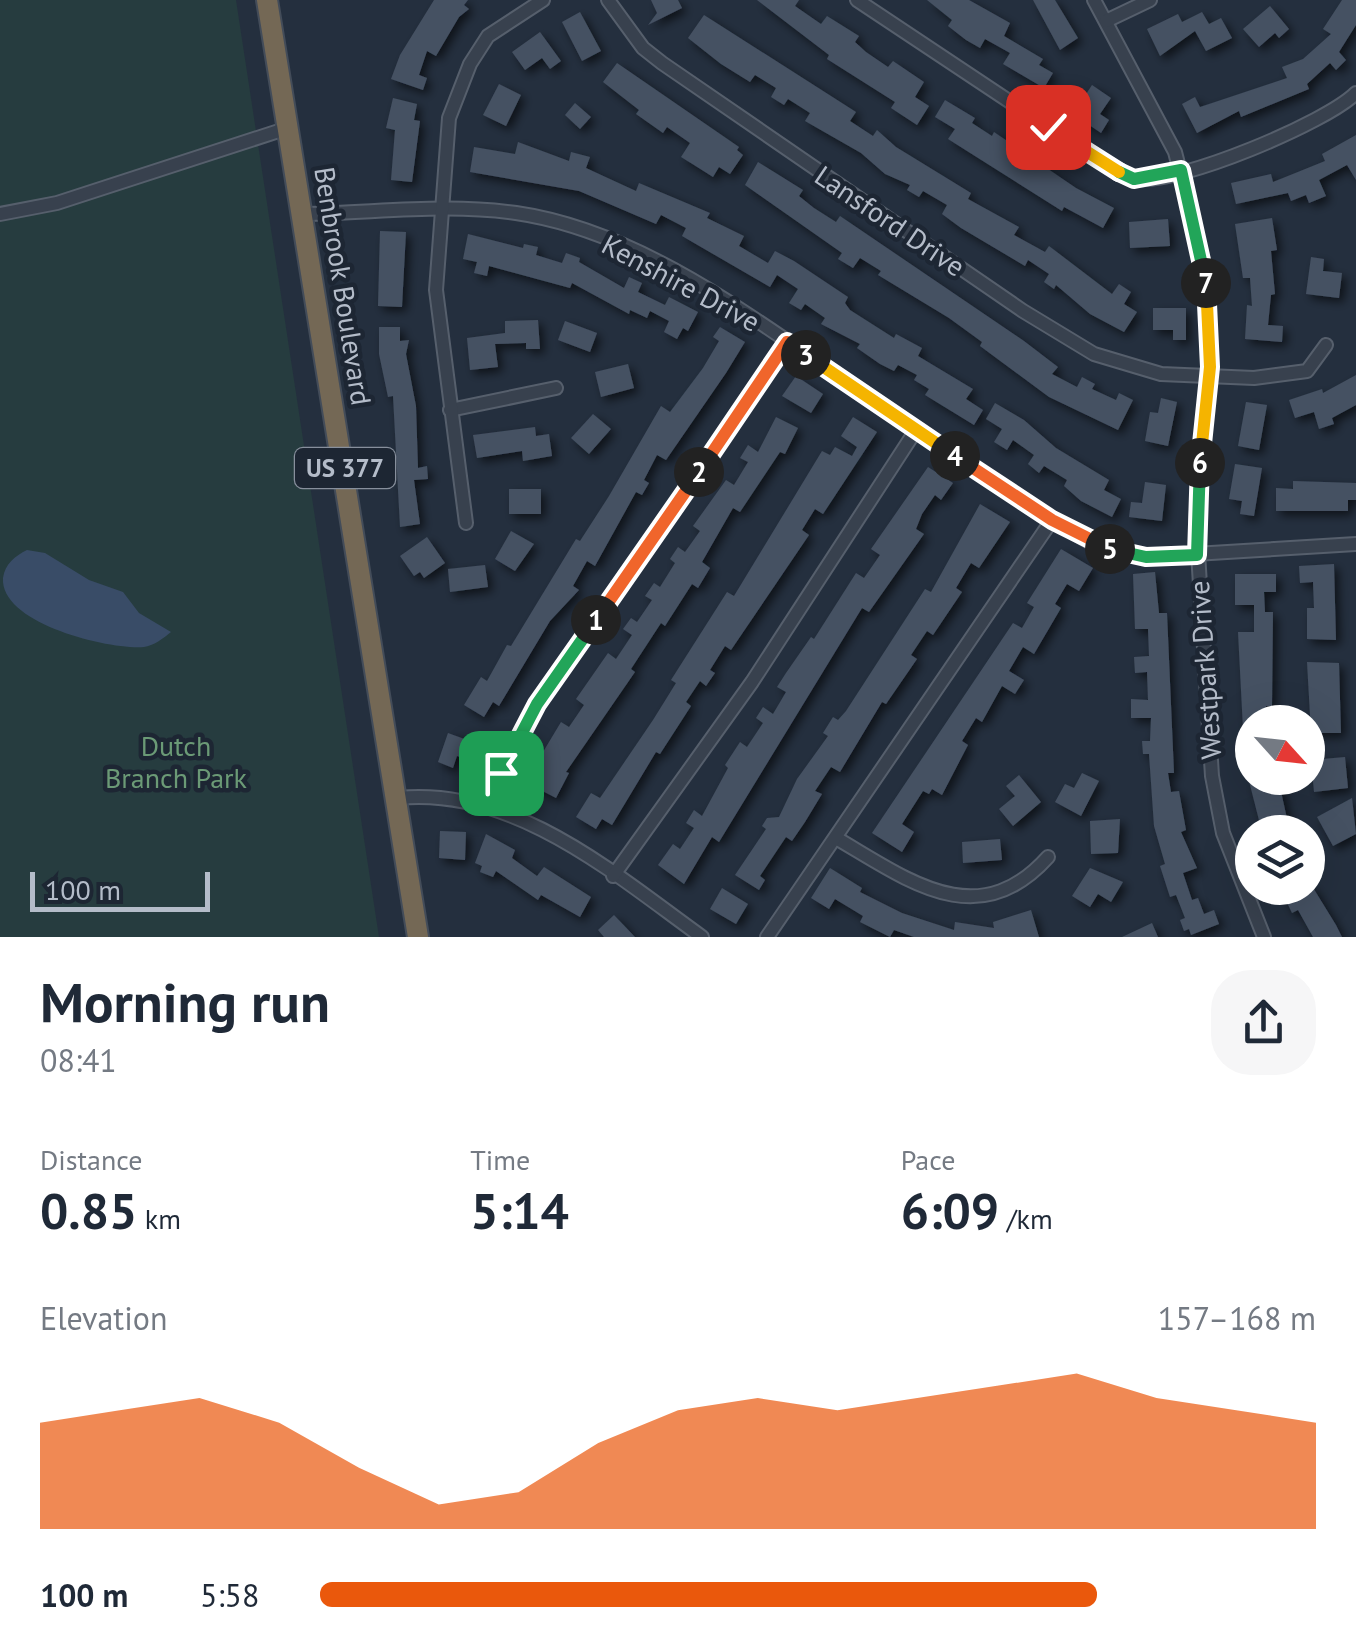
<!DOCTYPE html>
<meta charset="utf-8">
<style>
:root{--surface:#fff;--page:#f6f6f7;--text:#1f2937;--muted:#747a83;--accent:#ea580c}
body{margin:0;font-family:"PT Sans",sans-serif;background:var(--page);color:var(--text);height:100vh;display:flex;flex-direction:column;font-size:38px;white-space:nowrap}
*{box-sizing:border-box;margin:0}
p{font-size:32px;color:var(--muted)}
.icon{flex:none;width:55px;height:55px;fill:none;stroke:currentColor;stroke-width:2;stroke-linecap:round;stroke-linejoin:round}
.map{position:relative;height:937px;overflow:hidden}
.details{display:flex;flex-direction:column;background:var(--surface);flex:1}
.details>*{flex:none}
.needle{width:65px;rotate:117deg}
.buttons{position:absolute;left:1235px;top:705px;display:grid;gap:20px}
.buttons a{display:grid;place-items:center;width:90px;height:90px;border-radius:50%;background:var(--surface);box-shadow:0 10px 40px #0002;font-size:50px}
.scale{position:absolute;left:30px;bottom:25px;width:180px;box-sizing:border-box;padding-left:10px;border:5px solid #b4bcc9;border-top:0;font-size:28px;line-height:35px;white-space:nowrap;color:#b4bcc9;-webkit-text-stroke:8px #1d2633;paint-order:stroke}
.pin{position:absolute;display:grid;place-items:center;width:85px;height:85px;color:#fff;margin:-42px;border-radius:20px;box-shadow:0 5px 15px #0006}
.km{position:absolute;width:50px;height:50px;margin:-25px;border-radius:50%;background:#222;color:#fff;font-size:28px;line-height:50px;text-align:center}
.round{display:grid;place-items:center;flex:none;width:105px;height:105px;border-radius:40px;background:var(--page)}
.summary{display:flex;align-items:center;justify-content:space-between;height:170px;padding:0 40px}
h1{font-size:55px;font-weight:700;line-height:75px}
.metrics{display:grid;grid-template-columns:repeat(3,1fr);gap:15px;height:170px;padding:10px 40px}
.metrics div{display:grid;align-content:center}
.metrics b{font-size:50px;font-weight:700}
.metrics small{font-size:28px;font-weight:400}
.metrics p{font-size:28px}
.chart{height:280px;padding:20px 40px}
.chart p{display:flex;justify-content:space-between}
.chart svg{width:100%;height:180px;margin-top:10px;fill:var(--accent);opacity:.7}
ul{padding:0 40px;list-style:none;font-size:32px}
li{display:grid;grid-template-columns:160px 120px 1fr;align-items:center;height:75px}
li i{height:25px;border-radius:12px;background:var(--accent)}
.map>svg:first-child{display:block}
</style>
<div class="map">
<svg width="1356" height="937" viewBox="0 0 1356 937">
<defs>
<filter id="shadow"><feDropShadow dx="4.5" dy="4.5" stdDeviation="5" flood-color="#0009"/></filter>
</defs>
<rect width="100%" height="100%" fill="#242f3e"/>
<polygon fill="#263c3f" points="0,0 236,0 379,937 0,937"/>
<path fill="#394c67" d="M 27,550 L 45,553 L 89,580 L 123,592 L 139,613 L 171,632 C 164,638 153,646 144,647 C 110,650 0,624 3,578 C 5,564 15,556 27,550 Z"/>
<g fill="#455162" filter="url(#shadow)">
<polygon points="434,0 468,0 464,5 469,9 459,17 436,56 427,51 419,75 427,78 423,90 391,79 400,55"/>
<polygon points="651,0 678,0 682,8 648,25 657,13"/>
<polygon points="757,0 799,0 795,6 821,24 827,16 859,36 855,42 866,52 888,67 893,61 924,82 915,97 929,106 917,125 891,108 895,102 827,59 829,55"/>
<polygon points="927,0 969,0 1010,23 1004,36 1043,59 1039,65 1053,73 1044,88 1003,64 1010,53 985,39 980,48 966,40 948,26 952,20"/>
<polygon points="1033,0 1055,0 1078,38 1060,50"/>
<polygon points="1342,0 1356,0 1356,25 1339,52 1346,60 1336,70 1330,63 1307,84 1309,89 1241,117 1239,111 1197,133 1182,104 1195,97 1200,107 1287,78 1282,67 1303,59 1331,34 1323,29"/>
<polygon points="1270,6 1289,29 1279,38 1275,33 1259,47 1243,29"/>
<polygon points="580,12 601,51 582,61 562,22"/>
<polygon points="1202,12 1209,24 1221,18 1232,38 1206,51 1195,31 1160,56 1147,29 1178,14 1182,22"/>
<polygon points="704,15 856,112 850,121 873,136 877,130 896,147 971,193 968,199 1019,227 1014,235 1045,252 1049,246 1112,294 1119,284 1131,292 1124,304 1137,312 1124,332 1090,314 1056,285 1054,289 1044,282 1049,274 1028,260 1025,266 961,228 942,214 947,205 923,191 919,197 907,190 910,185 885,174 861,153 805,121 810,113 788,99 784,105 771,97 776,88 755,75 750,82 721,64 688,38"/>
<polygon points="540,32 561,61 550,69 542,58 525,70 512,52"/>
<polygon points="617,63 739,147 737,150 743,155 730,174 719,167 713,177 694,165 681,157 690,143 667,127 663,133 636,114 639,110 603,82"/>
<polygon points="499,84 521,95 506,126 483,115"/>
<polygon points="1092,85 1111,98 1100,114 1109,120 1101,133 1073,114"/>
<polygon points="393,98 417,104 414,120 420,121 412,182 391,180 395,130 386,128"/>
<polygon points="945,100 975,118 972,123 992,136 994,132 1076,188 1114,208 1103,228 1064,207 1062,211 948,139 955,129 935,117"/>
<polygon points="575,103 591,117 580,129 565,115"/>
<polygon points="1356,135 1356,180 1347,165 1319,180 1326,196 1309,203 1306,195 1291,201 1288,193 1236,204 1231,183 1271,174 1273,182 1325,161 1322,154"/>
<polygon points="518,142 569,161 571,152 590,157 586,168 636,191 639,183 710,213 707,218 744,236 739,246 768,263 775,251 794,261 848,297 845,303 850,310 894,338 896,334 922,348 918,356 973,389 966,399 983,410 974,425 925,395 929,389 914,380 917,375 898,365 894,371 880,364 857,348 860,344 821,324 825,318 805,304 801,310 789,303 798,289 777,275 770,287 682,236 686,228 661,215 656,224 579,191 470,172 474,147 515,154"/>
<polygon points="758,162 803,190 799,196 814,208 836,222 840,216 1024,341 1058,367 1052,374 1077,387 1082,377 1095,384 1092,389 1116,400 1119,393 1133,400 1118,430 1049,397 980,346 982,342 949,318 878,275 881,271 860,258 853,268 838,259 842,253 745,185"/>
<polygon points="1272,218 1277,250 1271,251 1275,294 1271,295 1268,325 1283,326 1282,342 1245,339 1247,305 1252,306 1250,278 1243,278 1235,224"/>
<polygon points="1168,219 1170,246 1130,248 1129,222"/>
<polygon points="380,231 406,232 402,307 378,306"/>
<polygon points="468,234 523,248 524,244 538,247 536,255 562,263 566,253 580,258 579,262 624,288 629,277 642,283 638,292 665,305 669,297 698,312 688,331 683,328 677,339 664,332 669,321 650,311 647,318 630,310 629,314 572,283 570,288 489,266 487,276 474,273 477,262 463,259"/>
<polygon points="1311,257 1324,259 1323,271 1342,273 1339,298 1306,294"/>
<polygon points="1153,308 1186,308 1186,340 1173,340 1173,330 1153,330"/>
<polygon points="538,320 540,349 526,349 526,343 495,344 498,367 470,370 467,338 505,333 505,321"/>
<polygon points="565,321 597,333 590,352 558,340"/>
<polygon points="379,327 400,327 400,341 409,340 406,354 416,406 418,468 427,466 428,479 414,480 420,524 400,527 393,396 388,397 379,354"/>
<polygon points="720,327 745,342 726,373 666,460 657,455 644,480 649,483 642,495 636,492 595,566 587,561 573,586 579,590 550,621 499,706 493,702 484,717 464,705 481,677 487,681 507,645 511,646 576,539 580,541 609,496 661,406 670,412 703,368 719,341 713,337"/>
<polygon points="628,364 634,388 601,397 595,372"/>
<polygon points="1356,375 1356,405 1332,418 1334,424 1319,429 1314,412 1295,418 1289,400 1322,389 1323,393"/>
<polygon points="796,376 823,394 811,413 782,396"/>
<polygon points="1161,398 1177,402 1168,446 1145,441 1150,412 1158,413"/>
<polygon points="1246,402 1267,405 1259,450 1238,446"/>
<polygon points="995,403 1024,420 1056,448 1109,480 1104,490 1121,499 1112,517 1081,501 1064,486 1067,480 1044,466 1039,473 1028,464 1034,455 1013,440 1007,450 994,442 1002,429 986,419"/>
<polygon points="593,414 611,429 589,454 571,438"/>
<polygon points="776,417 798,428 785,454 780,452 740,512 733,508 702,562 710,568 698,588 692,584 665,626 661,623 631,669 635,672 566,772 569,773 556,798 525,782 561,722 569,727 584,705 576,699 608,653 616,659 632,635 623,629 631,618 637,622 652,600 645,596 654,583 660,587 675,563 670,559 678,547 685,552 700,531 693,526 726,480 734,485 748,462 740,458 748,445 758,452"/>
<polygon points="853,417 877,432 823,514 815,509 802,530 809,535 731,650 725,646 710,670 715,673 706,686 700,681 686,702 691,706 660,754 656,752 612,825 602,819 596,829 576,817 591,793 600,798 653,720 676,683 671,680 727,592 734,596 822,451 830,455 835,447 852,456 857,447 841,436"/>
<polygon points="535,427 536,436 549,434 552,456 523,461 522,451 477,458 473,435"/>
<polygon points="1235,464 1262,468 1254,516 1240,514 1242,501 1229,499"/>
<polygon points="928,467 953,483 941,500 935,495 922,514 916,529 924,534 869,612 862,608 719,842 712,837 684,884 658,865 673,844 680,849 694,828 686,823 694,810 702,816 728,768 725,765 740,742 747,747 763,723 756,718 763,707 773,714 786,692 777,687 786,673 811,637 814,639 856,573 864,578 880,555 871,549"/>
<polygon points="1293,481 1356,483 1356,500 1348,500 1348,511 1276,511 1276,488 1293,489"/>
<polygon points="1145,482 1166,485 1162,521 1129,517 1131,502 1142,503"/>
<rect x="509" y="489" width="32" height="25"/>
<polygon points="980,504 1010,522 979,568 971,563 956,588 962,592 933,635 927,631 911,655 917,659 886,704 882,702 840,772 831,767 815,791 822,794 805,822 792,841 786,837 760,876 765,880 759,890 735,875 766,829 762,826 767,818 779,817 797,779 828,736 823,733 833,717 838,720 846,711 925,589 931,592"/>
<polygon points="511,531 534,544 515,571 495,559"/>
<polygon points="427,537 445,563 424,578 420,572 414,576 400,556"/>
<polygon points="1061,549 1093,568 1079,591 1067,584 1055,604 1061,608 1034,654 1023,647 1009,671 1024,680 1015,694 1002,686 982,722 976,718 962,741 968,745 942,795 932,789 929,794 923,791 902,824 914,832 902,852 872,833 1013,623 1022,628 1034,607 1027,603"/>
<polygon points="1334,564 1336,640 1307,639 1307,608 1314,608 1313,582 1300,583 1299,566"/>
<polygon points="485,565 488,587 450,592 448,569"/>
<polygon points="1155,572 1159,613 1167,613 1174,773 1168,773 1171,792 1179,791 1186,830 1181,832 1197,868 1183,873 1192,900 1198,898 1204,914 1214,910 1219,924 1191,935 1189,929 1184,931 1180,920 1185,918 1176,895 1170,897 1160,866 1165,864 1154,826 1149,754 1143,754 1142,741 1150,741 1151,718 1131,718 1131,699 1148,700 1147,672 1135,673 1134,657 1149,656 1148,629 1135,629 1133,574"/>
<polygon points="1235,574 1276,574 1276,592 1264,592 1265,612 1273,612 1272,706 1266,706 1267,722 1252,722 1252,728 1243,729 1238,632 1254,632 1254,605 1235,605"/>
<polygon points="1307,662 1339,663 1341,733 1311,733"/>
<polygon points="448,733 478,744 472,761 457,756 453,768 438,762"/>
<polygon points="1345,757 1348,788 1314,792 1311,760"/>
<polygon points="1082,773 1099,781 1081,816 1055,802 1065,784 1074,788"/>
<polygon points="1019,775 1041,802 1013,826 999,809 1015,796 1006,786"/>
<polygon points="1270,778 1278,778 1290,832 1262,832 1249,781"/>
<polygon points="1352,798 1356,834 1333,846 1317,817"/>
<polygon points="1120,819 1118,853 1091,854 1090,821"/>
<polygon points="440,831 466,832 465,860 439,858"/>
<polygon points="486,834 515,850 512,858 537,876 544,867 591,897 580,917 541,895 538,900 496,871 493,877 480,872 482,866 475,863"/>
<polygon points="1000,839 1002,860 963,863 962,842"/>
<polygon points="830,868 862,888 860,892 902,913 954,930 955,922 994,928 993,922 1031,910 1039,937 914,937 894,930 890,937 860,922 863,916 835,899 829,909 811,898"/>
<polygon points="1090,868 1123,882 1111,902 1098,894 1090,907 1072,896"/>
<polygon points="1312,886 1336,925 1342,937 1313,937 1298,910 1292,913 1280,888"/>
<polygon points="722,888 748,904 736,924 710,909"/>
<polygon points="614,915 635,937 604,937 598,930"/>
<polygon points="1152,923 1158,937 1122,937"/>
</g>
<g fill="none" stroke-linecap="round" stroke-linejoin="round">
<defs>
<g id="minor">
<polyline points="608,0 643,48 662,63 1023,311 1094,354 1161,374 1254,378 1307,371 1326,345"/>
<path d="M 857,0 L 1102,163 C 1112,169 1126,178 1138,179 C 1179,184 1326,123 1356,93"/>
<polyline points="1094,0 1175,152 1206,272 1210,367 1196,521 1212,776 1223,833 1264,937"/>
<polyline points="1106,21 1150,0"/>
<polyline points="0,214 57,203 288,128"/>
<path d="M 304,214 C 376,213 444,203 516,213 C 634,230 742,310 838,376 C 909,425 979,474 1052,520 L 1088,541 L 1146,557 L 1356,544"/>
<polyline points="450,410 556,388"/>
<polyline points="466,523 436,290 449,118 470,64 488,36 543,0"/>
<path d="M 399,798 C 515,787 613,873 702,937"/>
<polyline points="496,807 501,773 537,705 787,342"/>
<path d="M 836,838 C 908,880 978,935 1048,857"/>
<polyline points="613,876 752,682 916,430"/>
<polyline points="767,937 1052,520"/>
</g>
<polyline id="highway" points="267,0 418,937"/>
</defs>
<use href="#minor" stroke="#565f6c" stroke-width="16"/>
<use href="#highway" stroke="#434c59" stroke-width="24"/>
<use href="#minor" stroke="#38414e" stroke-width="12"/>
<use href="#highway" stroke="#746855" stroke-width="20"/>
</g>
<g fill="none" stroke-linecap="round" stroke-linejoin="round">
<defs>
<polyline id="split-1" points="501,773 537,704 596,620"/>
<polyline id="split-2" points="596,620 699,472"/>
<polyline id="split-3" points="699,472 787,342 806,355"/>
<polyline id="split-4" points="806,355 955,456"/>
<polyline id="split-5" points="955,456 1052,520 1110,549"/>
<polyline id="split-6" points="1110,549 1146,557 1197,555 1200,463"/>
<polyline id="split-7" points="1200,463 1210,367 1206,283"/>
<polyline id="split-8" points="1119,172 1134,179 1181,170 1206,283"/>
<polyline id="split-9" points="1048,127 1119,172"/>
</defs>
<use href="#split-1" stroke="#fff" stroke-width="20"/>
<use href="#split-2" stroke="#fff" stroke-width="20"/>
<use href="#split-3" stroke="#fff" stroke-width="20"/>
<use href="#split-4" stroke="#fff" stroke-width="20"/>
<use href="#split-5" stroke="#fff" stroke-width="20"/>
<use href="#split-6" stroke="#fff" stroke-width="20"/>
<use href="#split-7" stroke="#fff" stroke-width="20"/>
<use href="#split-8" stroke="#fff" stroke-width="20"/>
<use href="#split-9" stroke="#fff" stroke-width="20"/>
<use href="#split-1" stroke="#22a559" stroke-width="12"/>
<use href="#split-2" stroke="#f0652b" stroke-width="12"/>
<use href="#split-3" stroke="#f0652b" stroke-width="12"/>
<use href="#split-4" stroke="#f5b400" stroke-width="12"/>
<use href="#split-5" stroke="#f0652b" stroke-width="12"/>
<use href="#split-6" stroke="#22a559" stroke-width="12"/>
<use href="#split-7" stroke="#f5b400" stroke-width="12"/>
<use href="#split-8" stroke="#22a559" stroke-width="12"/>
<use href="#split-9" stroke="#f5b400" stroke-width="12"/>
</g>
<g text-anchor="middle" stroke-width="9" stroke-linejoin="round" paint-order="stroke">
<rect fill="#1d2633" stroke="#878f9c" stroke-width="2.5" x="295" y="448" width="100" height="40" rx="8"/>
<g font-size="25" font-weight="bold" fill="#b4bcc9">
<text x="345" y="477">US 377</text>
</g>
<g font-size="28" fill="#b4bcc9" stroke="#1d2633">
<text transform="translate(890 221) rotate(34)" y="10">Lansford Drive</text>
<text transform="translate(681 283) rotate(28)" y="10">Kenshire Drive</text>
<text transform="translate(343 286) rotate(81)" y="10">Benbrook Boulevard</text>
<text transform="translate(1205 670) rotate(-94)" y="10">Westpark Drive</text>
</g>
<g font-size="28" fill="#6b9a76" stroke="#1d2633">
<text x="176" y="756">Dutch<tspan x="176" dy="32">Branch Park</tspan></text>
</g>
</g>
</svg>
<div class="buttons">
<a><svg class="needle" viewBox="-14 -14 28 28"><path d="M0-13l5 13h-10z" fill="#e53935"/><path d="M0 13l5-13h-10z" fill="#747a83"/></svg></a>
<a><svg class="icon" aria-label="layers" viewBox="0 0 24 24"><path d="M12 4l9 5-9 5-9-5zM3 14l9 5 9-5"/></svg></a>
</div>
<div class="scale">100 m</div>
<div class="pin" style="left:501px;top:773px;background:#1e9e55"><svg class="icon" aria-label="arrive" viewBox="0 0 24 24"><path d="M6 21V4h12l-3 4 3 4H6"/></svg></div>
<div class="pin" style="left:1048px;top:127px;background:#d93025"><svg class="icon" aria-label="check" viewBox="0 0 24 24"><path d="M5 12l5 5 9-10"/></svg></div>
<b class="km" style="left:596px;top:620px">1</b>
<b class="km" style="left:699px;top:472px">2</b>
<b class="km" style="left:806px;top:355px">3</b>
<b class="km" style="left:955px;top:456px">4</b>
<b class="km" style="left:1110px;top:549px">5</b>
<b class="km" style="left:1200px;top:463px">6</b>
<b class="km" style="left:1206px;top:283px">7</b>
</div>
<section class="details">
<div class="summary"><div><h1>Morning run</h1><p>08:41</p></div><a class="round"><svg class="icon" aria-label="share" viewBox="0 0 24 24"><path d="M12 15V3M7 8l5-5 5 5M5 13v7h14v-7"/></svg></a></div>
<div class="metrics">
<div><p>Distance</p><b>0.85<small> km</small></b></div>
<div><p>Time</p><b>5:14</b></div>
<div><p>Pace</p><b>6:09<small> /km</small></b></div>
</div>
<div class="chart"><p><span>Elevation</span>157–168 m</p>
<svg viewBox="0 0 160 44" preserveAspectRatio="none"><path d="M0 44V18L10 15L20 12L30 18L40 29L50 38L60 35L70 23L80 15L90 12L100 15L110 12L120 9L130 6L140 12L150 15L160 18V44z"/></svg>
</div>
<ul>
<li><b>100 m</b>5:58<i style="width:78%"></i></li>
</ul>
</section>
